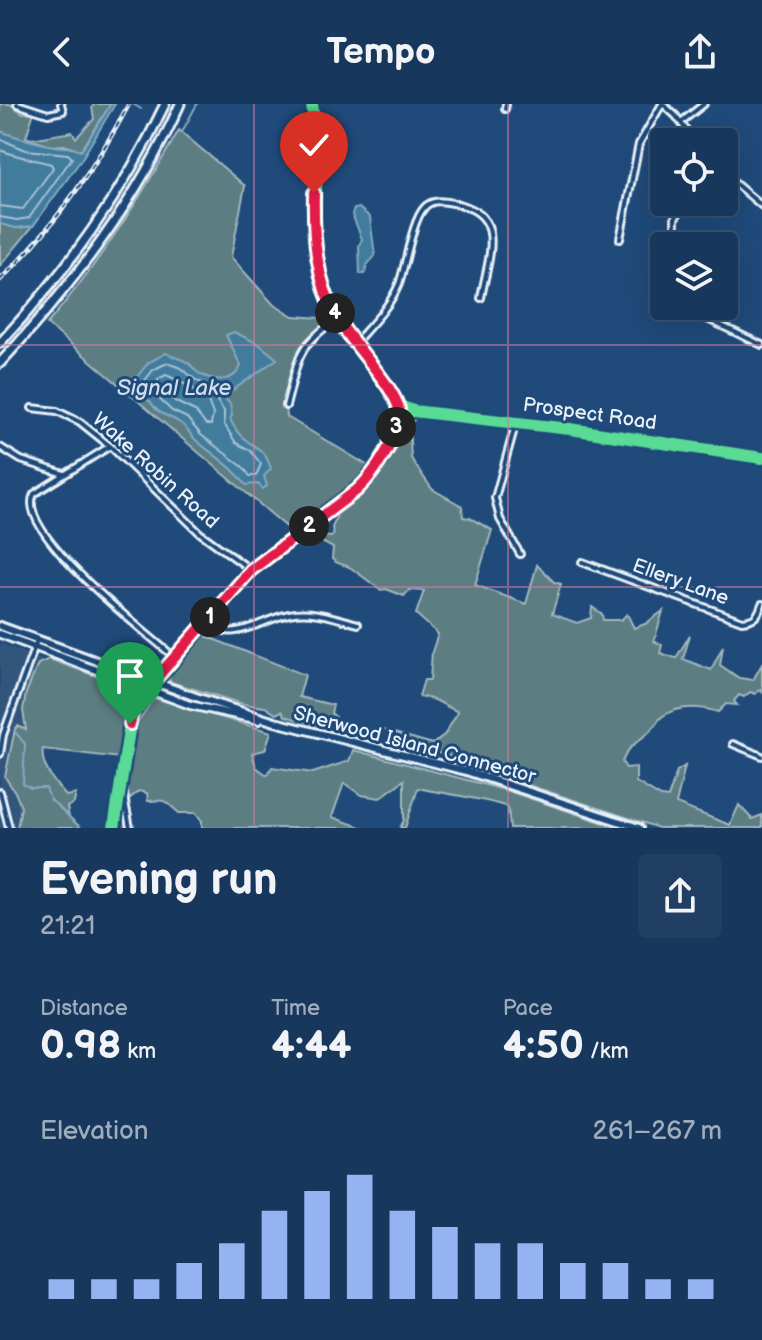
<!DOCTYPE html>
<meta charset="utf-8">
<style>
:root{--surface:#17385c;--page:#203f62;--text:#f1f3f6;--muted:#9eacbb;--line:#365272;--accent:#95b2f1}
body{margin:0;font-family:"Balsamiq Sans",sans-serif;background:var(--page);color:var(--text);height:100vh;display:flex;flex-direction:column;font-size:30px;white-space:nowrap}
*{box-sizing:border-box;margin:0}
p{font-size:26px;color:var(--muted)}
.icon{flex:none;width:44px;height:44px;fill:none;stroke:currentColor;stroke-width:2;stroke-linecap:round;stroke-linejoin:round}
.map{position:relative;height:724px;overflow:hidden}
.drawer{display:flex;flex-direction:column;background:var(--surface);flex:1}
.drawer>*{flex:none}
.buttons{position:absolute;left:650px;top:24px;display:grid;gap:16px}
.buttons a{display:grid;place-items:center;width:88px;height:88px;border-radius:8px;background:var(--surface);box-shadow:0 8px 32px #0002,0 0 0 2px var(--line);font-size:40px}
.pin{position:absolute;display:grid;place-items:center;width:68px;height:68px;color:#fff;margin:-82px -34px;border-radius:50% 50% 50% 0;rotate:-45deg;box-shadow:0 0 8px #0007}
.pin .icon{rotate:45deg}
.km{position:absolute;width:40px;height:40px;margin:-20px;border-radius:50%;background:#222;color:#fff;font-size:22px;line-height:40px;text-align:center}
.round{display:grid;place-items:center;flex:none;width:84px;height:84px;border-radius:8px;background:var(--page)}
.summary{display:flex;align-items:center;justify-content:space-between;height:136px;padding:0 40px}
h1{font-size:44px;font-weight:700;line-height:60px}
.figures{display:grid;grid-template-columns:repeat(3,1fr);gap:12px;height:136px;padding:8px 40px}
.figures div{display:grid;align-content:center}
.figures b{font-size:40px;font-weight:700}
.figures small{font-size:22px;font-weight:400}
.figures p{font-size:22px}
.chart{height:224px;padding:16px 40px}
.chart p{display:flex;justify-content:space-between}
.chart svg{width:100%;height:144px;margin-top:8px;stroke:var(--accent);stroke-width:6}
header{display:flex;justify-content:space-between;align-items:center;height:104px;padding:0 40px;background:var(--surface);font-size:36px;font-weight:700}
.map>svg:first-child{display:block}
</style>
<header><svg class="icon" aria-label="back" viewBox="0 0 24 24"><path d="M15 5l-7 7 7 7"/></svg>Tempo<svg class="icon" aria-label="share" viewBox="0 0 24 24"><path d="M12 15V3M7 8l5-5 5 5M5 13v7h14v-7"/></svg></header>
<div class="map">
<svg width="762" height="724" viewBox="0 0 762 724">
<rect width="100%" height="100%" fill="#1f4a7a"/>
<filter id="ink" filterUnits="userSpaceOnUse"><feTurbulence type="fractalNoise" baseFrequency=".0125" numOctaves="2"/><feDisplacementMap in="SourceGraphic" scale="16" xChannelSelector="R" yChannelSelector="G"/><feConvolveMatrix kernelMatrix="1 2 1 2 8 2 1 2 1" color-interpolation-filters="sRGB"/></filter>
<g filter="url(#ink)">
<polygon fill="#33547c" points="0,539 42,556 26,640 69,713 81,724 0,724"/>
<g fill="#5b7d82" stroke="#a2b7bd" stroke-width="2">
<polygon points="0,0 10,0 23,9 34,8 26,33 31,35 72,28 76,34 94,15 92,3 95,0 111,0 81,47 64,41 51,42 36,37 28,38 0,27"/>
<path d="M 179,26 L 245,82 L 231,153 L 274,201 L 293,212 L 337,215 L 305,241 L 286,302 L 287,313 L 375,366 L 369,374 L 296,431 L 47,220 C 100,158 139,96 179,26 Z"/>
<polygon points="0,119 16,124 33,122 0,162"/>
<path d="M 414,316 L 409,321 L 411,354 L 416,362 L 432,385 L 462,402 L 463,413 L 470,414 L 492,426 L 475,481 L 526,500 L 537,461 L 554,478 L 561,480 L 552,510 L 577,519 L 591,514 L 592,503 L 602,510 L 603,516 L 621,516 L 627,510 L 634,524 L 645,520 L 663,507 L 654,537 L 662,541 L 660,549 L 676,554 L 690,531 L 683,555 L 711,566 L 723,542 L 720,561 L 739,574 L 753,576 L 762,560 L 762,588 L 760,586 L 755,590 L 750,588 L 744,593 L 739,591 L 734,597 L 737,601 L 726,600 L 718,608 C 701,603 679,601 663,612 C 657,616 656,622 651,626 C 638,639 630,639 622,658 L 626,664 L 636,663 L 636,678 L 661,693 L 668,694 L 677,667 L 685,662 L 676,700 L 730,721 L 739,701 L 752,715 L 762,711 L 762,724 L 659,724 L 453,656 L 449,652 L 398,638 L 387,627 L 433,640 L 445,630 L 458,608 L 435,596 L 419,592 L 424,576 L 430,576 L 432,548 L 438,530 L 416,510 L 424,487 L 409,486 L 404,492 L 386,485 L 381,486 C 371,479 361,471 351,464 C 344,460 338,461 332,455 L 333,444 L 318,436 L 321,432 L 331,433 L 334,430 L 332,424 L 337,410 L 357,395 L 383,367 L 407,318 Z"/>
<polygon points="203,531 305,571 299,593 333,601 331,609 336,613 333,619 327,619 322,623 285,612 282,607 276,610 265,603 243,600 171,578 167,572"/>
<path d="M 49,555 L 126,583 L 136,589 L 120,654 L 43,645 C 40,661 55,680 66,692 L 76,690 L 74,699 L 67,703 L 69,713 L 81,724 L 17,724 L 21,703 L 15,688 L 5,673 L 15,625 L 18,622 L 26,626 L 23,606 L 26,589 L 38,560 Z"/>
<path d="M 154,594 L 271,628 L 265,646 L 252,649 L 256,663 L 267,671 L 272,663 L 313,669 L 349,657 L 353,646 L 505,686 L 619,724 L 510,724 L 508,703 C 479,693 449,691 418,684 L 405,724 L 400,724 L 404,716 L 404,676 L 380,694 L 361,691 L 344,679 L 332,713 L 363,724 L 202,724 L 202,717 L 196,709 L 179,709 C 162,695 168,696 148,697 L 147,689 L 139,687 L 129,695 L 126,670 L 136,621 Z"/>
</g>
<g fill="#437b9d" stroke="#85aac1" stroke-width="2">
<path d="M 111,0 L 115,0 L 81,56 L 33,122 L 16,124 L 0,120 L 0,27 C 17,34 32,37 49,41 C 60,44 70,41 81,47 Z"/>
<polygon points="359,104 370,113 375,152 367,161 365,170 360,170 359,142 362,135 352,110 354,105"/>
<path d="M 234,228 L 259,240 L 277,255 L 226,291 L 225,295 L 230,300 L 232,312 L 230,315 C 233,321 237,328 241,332 C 255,345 265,343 271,365 L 264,372 L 267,382 L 263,385 L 258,380 L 246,381 C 233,363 215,352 198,338 C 191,333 187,323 180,319 C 168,310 159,313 150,297 L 133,293 L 136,288 L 133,278 L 148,259 L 166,249 C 173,253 178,254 185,257 C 192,260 193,266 200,270 C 215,278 234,279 241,262 L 226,231 Z"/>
</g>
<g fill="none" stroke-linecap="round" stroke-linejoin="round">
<g stroke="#a6c2d4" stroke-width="2">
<polyline points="0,35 26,46 68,50 72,54 29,114 17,116 0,113"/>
<path d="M 0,46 C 17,53 33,55 51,60 L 53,64 L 23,105 L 0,102"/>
<polygon points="167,259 181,264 197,277 218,284 217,297 224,307 224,320 236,339 250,346 261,360 256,372 250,372 243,363 201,331 187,314 172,307 155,291 144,285 143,279 153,266"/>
<path d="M 166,271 C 180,276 192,285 206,292 L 213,310 L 211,321 L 206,321 L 195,307 L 176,298 L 158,280 L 158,275 Z"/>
</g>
<g stroke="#85aac1" stroke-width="2">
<polyline points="133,0 141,5"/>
<polyline points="182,28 197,0"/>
<polyline points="16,629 25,640 23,680 31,684 46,684 50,695 81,724"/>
</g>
<defs>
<g id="minor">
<polyline points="17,0 48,10 63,7 61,0"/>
<polyline points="663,0 676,12 695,38"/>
<polyline points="505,5 506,0"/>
<polyline points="681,18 704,0"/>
<polyline points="724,70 762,102"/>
<polyline points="675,121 675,114 687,98"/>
<polyline points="620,135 639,40 662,0"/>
<polyline points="680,202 762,241"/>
<path d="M 354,240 C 371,221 389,204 399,180 C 406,161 412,117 424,104 C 431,95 443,97 453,99 C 509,109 488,153 481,194"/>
<path d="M 286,302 C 299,254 295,244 337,215"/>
<polyline points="399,302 413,307 570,325 762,354"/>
<polyline points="32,304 57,307 80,318 110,342 200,429 251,466"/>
<polyline points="398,315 413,307"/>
<polyline points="516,318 495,394 500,415 520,450"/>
<path d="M 110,342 L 34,390 C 14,428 146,528 174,553"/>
<polyline points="0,343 21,356 64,370"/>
<path d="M 582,458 L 742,517 C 755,516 758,512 762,500"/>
<path d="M 205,519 C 233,540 260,516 289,510 C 312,505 336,514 358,520"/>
<polyline points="733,640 762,652"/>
<polyline points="0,650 3,631 37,536"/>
<polyline points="123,687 130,724"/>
<polyline points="0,688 9,724"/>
<polyline points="114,724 130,620 133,606 148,585"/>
</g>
<g id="major">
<polyline points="0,522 196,593 275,618 466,667 639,724"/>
<polyline points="0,530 190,601 259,616"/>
<polyline points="148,585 251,466 363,380 382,355 398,315 397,298 337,215 321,173 315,141 317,43 312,0"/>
</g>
<g id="highway">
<path d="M 0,239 C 67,166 123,90 165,0"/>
<path d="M 0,259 C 73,180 136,99 180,0"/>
</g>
</defs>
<use href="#minor" stroke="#e8f1f8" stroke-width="10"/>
<use href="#major" stroke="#e8f1f8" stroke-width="12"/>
<use href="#highway" stroke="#e8f1f8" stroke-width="13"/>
<use href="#minor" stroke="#1f4a7a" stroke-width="4"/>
<use href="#major" stroke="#1f4a7a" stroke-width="6"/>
<use href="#highway" stroke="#1f4a7a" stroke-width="7"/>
<defs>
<path id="rail" d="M 0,176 C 52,126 95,64 129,0"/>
</defs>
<use href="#rail" stroke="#e8f1f8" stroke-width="5"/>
<use href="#rail" stroke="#1f4a7a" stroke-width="2" stroke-dasharray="6" stroke-linecap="butt"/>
<defs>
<g id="cycleway">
<polyline points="399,302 413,307 570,325 762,354"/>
<polyline points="114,724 130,620 133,606 143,592 251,466 363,380 382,355 398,315 397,298 337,215 321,173 315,141 317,43 312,0"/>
</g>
</defs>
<use href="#cycleway" stroke="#1f4a7a" stroke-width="17"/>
<use href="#cycleway" stroke="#5adb95" stroke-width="12"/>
</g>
</g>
<g fill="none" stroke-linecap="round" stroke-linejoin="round" filter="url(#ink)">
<defs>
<path id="route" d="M 130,620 L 133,606 L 153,578 L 251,466 L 357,386 C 375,369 401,331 399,306 C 397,286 349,236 337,214 C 316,176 313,132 314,89"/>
</defs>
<use href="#route" stroke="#fff" stroke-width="16"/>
<use href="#route" stroke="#e11d48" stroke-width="10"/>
</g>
<path fill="none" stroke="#d37aa2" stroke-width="2" stroke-opacity="0.55" d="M 254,0 L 254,724M 508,0 L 508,724M 0,241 L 762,241M 0,483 L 762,483"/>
<g text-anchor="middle" stroke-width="6" stroke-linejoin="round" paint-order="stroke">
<g font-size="20" fill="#e8f1f8" stroke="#1f4a7a">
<text transform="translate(590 309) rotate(8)" y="7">Prospect Road</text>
<text transform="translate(156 366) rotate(42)" y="7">Wake Robin Road</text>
<text transform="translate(681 477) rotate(20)" y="7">Ellery Lane</text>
<text transform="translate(415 640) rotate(15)" y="7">Sherwood Island Connector</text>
</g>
<g font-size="22" font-style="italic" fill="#cfdfea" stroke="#1f4a7a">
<text x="174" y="291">Signal Lake</text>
</g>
</g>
</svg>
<div class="buttons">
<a><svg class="icon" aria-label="locate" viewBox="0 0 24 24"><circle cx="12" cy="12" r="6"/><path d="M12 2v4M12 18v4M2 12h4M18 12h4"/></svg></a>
<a><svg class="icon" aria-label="layers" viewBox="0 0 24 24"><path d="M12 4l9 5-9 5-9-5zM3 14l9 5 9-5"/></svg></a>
</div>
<div class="pin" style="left:130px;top:620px;background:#1e9e55"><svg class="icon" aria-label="arrive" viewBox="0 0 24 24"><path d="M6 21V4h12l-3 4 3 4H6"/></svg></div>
<div class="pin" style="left:314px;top:89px;background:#d93025"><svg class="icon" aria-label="check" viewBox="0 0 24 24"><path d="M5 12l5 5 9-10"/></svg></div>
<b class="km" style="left:210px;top:513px">1</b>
<b class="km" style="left:309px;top:422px">2</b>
<b class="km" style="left:396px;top:323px">3</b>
<b class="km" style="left:335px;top:209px">4</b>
</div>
<section class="drawer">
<div class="summary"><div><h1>Evening run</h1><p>21:21</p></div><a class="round"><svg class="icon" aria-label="share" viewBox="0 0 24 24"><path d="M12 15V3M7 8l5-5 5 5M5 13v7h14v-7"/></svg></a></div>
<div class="figures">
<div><p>Distance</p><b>0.98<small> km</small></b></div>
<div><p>Time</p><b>4:44</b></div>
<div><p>Pace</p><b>4:50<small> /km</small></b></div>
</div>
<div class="chart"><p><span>Elevation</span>261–267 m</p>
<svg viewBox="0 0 160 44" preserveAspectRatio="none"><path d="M5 44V38M15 44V38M25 44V38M35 44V33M45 44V27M55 44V17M65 44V11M75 44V6M85 44V17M95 44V22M105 44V27M115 44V27M125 44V33M135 44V33M145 44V38M155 44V38"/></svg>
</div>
</section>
